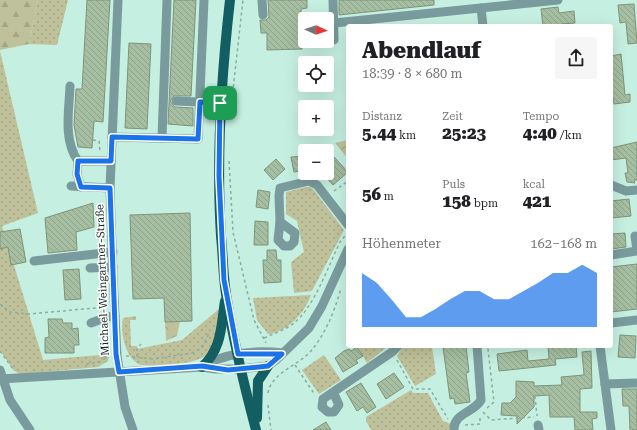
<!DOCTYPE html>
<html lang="de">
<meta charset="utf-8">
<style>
:root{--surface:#fff;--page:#f6f6f6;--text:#202124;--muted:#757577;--accent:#1a73e8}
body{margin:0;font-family:"Roboto Serif",serif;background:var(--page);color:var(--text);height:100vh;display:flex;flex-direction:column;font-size:15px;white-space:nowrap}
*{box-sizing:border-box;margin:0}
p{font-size:13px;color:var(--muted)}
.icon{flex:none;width:22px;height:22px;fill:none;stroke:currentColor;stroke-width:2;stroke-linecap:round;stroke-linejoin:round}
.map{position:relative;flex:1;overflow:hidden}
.sheet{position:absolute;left:346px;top:24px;width:267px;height:324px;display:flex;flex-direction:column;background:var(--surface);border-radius:4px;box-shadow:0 4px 16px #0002}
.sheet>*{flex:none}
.needle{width:26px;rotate:93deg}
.tools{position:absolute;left:298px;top:12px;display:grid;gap:8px}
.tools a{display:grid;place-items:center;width:36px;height:36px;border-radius:4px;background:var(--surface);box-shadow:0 4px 16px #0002;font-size:20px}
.pin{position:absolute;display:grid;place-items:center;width:34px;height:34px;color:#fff;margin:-17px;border-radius:8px;box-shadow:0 2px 6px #0006}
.round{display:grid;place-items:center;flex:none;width:42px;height:42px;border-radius:4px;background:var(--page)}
.summary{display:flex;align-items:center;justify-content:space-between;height:68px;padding:0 16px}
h1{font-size:22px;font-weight:800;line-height:30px}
.metrics{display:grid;grid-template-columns:repeat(3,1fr);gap:6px;height:68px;padding:4px 16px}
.metrics div{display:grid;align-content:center}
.metrics b{font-size:17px;font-weight:800}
.metrics small{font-size:11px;font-weight:400}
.metrics p{font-size:11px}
.chart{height:112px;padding:8px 16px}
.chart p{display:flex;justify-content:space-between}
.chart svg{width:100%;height:72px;margin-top:4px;fill:var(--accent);opacity:.7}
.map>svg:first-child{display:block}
</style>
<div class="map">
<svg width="637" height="430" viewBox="0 0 637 430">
<defs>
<pattern id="grass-dots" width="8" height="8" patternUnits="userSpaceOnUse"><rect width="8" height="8" fill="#bfc19a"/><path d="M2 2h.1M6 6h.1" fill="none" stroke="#a3a684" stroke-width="1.8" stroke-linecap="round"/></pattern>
<pattern id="forest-firs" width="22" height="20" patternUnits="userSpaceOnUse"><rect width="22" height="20" fill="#bfc19a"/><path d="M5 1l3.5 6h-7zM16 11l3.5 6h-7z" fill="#a3a684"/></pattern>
<pattern id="park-crowns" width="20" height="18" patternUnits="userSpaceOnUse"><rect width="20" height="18" fill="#bfc19a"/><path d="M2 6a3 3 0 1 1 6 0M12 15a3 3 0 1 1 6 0" fill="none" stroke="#a3a684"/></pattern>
<pattern id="building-back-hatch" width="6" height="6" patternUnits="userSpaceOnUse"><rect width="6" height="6" fill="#a6bea1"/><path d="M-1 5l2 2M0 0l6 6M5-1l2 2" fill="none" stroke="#8ea38a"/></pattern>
</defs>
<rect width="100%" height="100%" fill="#c5efe0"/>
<g fill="url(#grass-dots)">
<polygon points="38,0 68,0 57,45 29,44"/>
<polygon points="0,51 38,213 2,226 43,360 110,354 108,361 98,367 21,374 14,371 0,350"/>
<polygon points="306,187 310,187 314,190 344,230 312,291 294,293 291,262 304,252 297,221 286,214 286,192"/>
<path d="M 311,295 C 305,312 288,332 268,334 L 257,320 L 253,298 Z"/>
<path d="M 219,309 C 218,323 218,336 211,349 C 203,367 158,365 141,365 C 125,359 120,332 123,318 L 136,316 L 136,320 L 130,320 L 131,346 L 137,346 L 137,349 L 182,340 Z"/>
<polygon points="357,346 388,346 367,363"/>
<polygon points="432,346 436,374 415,386 397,356 403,347"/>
<polygon points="324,355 341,380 319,394 302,370"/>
<polygon points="411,390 413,393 428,393 443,421 451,424 451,430 371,430 366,421 366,417"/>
</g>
<polygon fill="url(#forest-firs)" points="0,0 38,0 29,44 0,50"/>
<g fill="url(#park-crowns)">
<polygon points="348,140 348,159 335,143"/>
<polygon points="180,321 177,336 166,341 165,322"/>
</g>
<g fill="url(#building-back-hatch)" stroke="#7d9479">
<polygon points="87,0 110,0 103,122 94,121 92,148 78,147 74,125 76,89 82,89"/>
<polygon points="174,0 196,0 191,96 174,96 170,101 175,107 193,108 193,126 168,124"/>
<polygon points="268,0 307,0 307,8 301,9 302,49 267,50 267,33 261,33 260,20 266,20 269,17"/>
<polygon points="339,0 434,0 434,5 339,15"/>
<polygon points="634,4 637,43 628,44 626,22 620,23 618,5"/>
<polygon points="558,7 559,13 574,11 575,23 561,24 561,26 543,26 541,9"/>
<polygon points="129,43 151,44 147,129 125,128"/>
<polygon points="621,54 625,95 630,94 630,102 614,104 611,88 611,56"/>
<polygon points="637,142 637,180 634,180 635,183 627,182 625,173 628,173 626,158 611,160 611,148"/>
<polygon points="305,156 305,170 294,172 291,157"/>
<polygon points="334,157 348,172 333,185 322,173 327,173 327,165"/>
<polygon points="276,159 285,169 273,180 264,170"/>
<polygon points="258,190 270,192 268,209 256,207"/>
<polygon points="629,199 631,216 611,218 611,201"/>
<polygon points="93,203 94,227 76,232 77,250 48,253 45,218"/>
<polygon points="190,213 192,321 165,322 164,298 133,299 130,215"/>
<polygon points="255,221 268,222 268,245 254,245"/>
<polygon points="20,229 26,262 11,265 8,247 0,249 0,232"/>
<polygon points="625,233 626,247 611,249 611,234"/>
<polygon points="267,250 276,250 277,260 281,260 281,282 264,283 263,260 267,260"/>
<polygon points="637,264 637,309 611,312 611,267"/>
<polygon points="79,269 81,299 65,300 63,270"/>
<polygon points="48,319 62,319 63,323 72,323 72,329 78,328 79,345 74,345 74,353 45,353 45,338 49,337"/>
<polygon points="620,335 636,336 635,358 618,357"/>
<polygon points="466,346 469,372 466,373 470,402 455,404 454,398 450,399 443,347"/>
<polygon points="548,346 576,346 577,357 555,359 556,365 499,371 497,354 527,350 528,361 549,359"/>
<polygon points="357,347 363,356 356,360 358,363 343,372 335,358 344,351 349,349 351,351"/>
<polygon points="591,351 592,388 580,389 580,412 597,412 597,418 592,419 593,430 575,430 574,417 550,417 549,395 534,396 534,407 517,424 517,416 501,415 502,403 510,403 516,397 516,381 534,382 534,386 562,385 561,377 584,375 582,352"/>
<polygon points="394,373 404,387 386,399 377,384"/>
<polygon points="361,383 376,407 367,413 363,407 357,411 346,392"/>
<polygon points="622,389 637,389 637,430 630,430 629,406 623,406"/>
<polygon points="326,422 331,430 313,430"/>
</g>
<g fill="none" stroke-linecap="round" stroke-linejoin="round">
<g stroke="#8bada1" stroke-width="1.5" stroke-dasharray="3 3" stroke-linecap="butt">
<polyline points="232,99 243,0"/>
<polyline points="93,140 99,141 100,152"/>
<polyline points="229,161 233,232 254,320 266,343"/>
<polyline points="334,191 348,181"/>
<polyline points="0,304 10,312 29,314 106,307"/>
<path d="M 264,338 C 275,333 285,330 294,323 C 315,306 329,264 341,240 L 347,234"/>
<polyline points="0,351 13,369"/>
<polyline points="126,356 153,359 192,353 202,348 210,331"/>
<polyline points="137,357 137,349 141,344"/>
<polyline points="105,358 107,342"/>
<polyline points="397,360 413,389 430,389 448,419"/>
<polyline points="86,364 99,362 108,357"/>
<polyline points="295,365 315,395"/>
<path d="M 268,393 C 271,373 299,365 311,351 C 326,333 335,310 341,288"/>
<polyline points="535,396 537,416"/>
<polyline points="268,405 271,430"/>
<polyline points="487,408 494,402 488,349 492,346"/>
<polyline points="483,412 491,420 534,417"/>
<polyline points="465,425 480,424 480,415"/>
</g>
<g stroke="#7a9b9d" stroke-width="9">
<polyline points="118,0 110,188 113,275 117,356 125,407 133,430"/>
<polyline points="262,0 263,15"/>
<polyline points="333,0 334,40"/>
<polyline points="481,8 483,26"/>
<polyline points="334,23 558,0"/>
<path d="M 70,86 C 69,111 63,140 78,161 L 77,174 L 81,187"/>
<polyline points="176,101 220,103"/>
<polyline points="112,137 198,139 204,0"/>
<polyline points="162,138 167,0"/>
<polyline points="78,161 111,161"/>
<polyline points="611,185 626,191 637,190"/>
<polyline points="71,186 110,188"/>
<polyline points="280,222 279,196 280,188 309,181 317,185 348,225"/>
<polygon points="280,222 295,233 294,242 290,246 284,246 278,240"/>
<polyline points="635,236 637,250"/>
<polyline points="611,255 637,251"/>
<polyline points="34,261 113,252"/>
<polyline points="90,268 113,267"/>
<polyline points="91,323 107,317 115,316"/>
<polyline points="611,323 637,320"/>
<polyline points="600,346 611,430"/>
<path d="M 204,365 C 228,353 256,350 283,353"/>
<polyline points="0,370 10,400 30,430"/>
<polyline points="0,379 202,367 215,369 240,369 268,366 276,360 309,328 322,306 348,249"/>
<polyline points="605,384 637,383"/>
<polyline points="333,392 339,405 334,412 328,412 322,407 323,399 392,352 398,346"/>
<polyline points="538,425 539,430"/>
<path d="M 454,430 C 453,413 474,413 481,400 L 477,346"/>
</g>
<g stroke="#135e62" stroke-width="10">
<path d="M 230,0 C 221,79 216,157 221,236 C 223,255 223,275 226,294 C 233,340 244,385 256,430"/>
<path d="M 202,367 C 222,349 221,326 225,301"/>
<polyline points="257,418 258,381 268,366"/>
</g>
</g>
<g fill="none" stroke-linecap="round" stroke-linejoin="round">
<defs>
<polygon id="route" points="200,102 220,103 219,176 224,280 238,354 282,354 268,366 228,370 202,366 119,372 116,354 110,188 81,187 77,174 78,161 111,161 112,137 198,139"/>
</defs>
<use href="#route" stroke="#fff" stroke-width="8"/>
<use href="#route" stroke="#1a73e8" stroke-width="5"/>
</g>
<g text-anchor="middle" stroke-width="3" stroke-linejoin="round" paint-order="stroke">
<g font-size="11" fill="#182923" stroke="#fff">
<text transform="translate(102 280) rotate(-92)" y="4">Michael-Weingartner-Straße</text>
</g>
</g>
</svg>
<div class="tools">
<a><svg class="needle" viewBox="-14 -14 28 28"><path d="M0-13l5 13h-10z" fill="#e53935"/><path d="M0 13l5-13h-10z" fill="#757577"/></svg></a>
<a><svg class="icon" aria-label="locate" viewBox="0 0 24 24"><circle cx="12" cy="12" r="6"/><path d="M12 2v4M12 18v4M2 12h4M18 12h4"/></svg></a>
<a>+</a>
<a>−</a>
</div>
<div class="pin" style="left:220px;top:103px;background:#1e9e55"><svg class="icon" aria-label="arrive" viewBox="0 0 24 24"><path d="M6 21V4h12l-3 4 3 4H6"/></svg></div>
<section class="sheet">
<div class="summary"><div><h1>Abendlauf</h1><p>18:39 · 8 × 680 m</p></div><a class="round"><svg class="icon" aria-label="share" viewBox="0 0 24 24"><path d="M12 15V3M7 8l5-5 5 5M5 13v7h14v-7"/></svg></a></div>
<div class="metrics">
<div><p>Distanz</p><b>5.44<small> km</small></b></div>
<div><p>Zeit</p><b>25:23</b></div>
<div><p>Tempo</p><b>4:40<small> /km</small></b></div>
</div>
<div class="metrics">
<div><b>56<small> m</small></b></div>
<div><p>Puls</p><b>158<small> bpm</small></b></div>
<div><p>kcal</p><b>421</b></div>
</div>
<div class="chart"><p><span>Höhenmeter</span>162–168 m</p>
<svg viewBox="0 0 160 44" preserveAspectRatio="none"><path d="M0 44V11L10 17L20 27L30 38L40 38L50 33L60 27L70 22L80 22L90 27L100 27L110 22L120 17L130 11L140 11L150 6L160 11V44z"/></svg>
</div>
</section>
</div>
